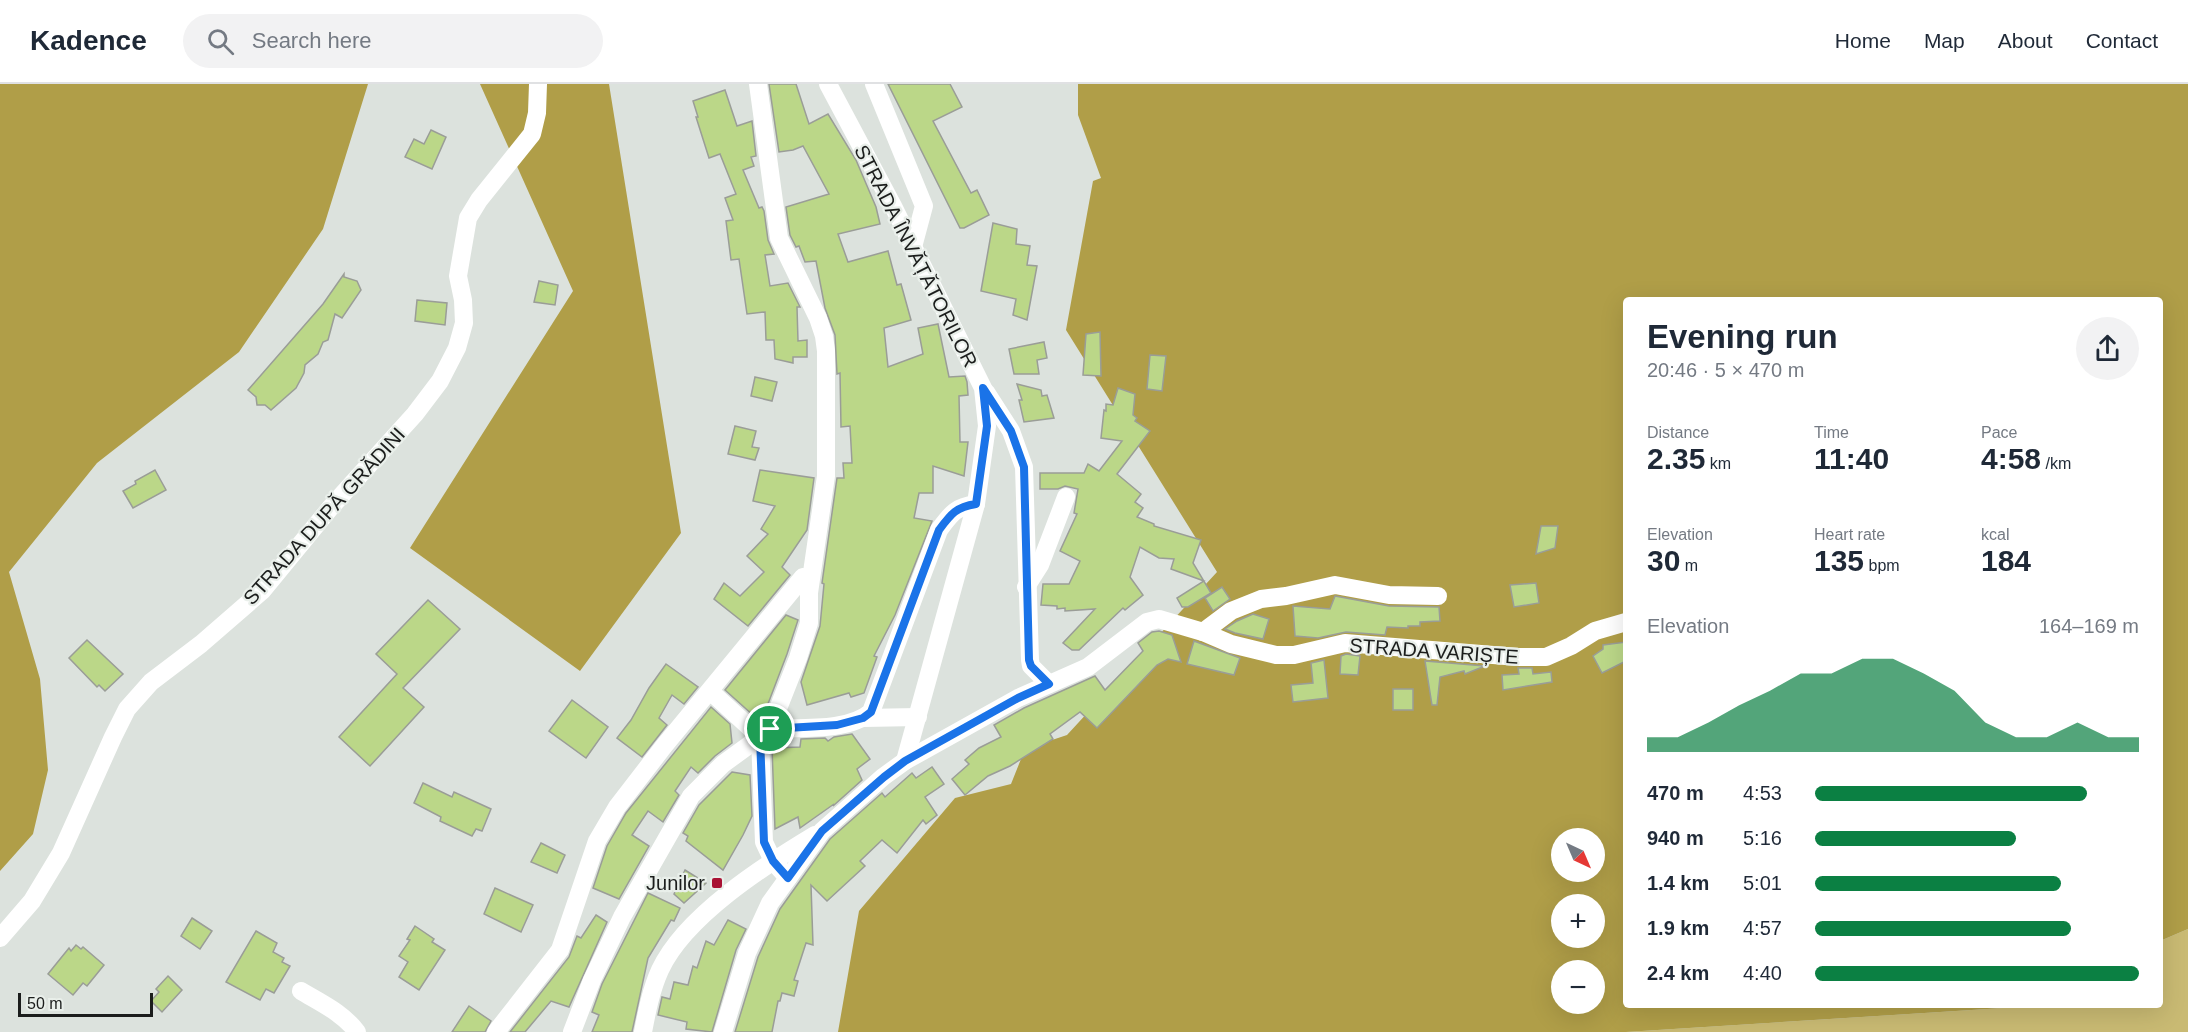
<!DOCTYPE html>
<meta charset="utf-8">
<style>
:root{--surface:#fff;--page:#f2f2f3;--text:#1f2937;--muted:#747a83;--line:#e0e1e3;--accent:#0b8043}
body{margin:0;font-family:Arial,sans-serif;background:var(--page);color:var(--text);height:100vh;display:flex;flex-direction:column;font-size:22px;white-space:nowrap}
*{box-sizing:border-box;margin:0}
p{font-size:20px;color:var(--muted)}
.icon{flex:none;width:33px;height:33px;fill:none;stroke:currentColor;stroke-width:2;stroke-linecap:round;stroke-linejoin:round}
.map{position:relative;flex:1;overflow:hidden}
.drawer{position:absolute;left:1623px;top:213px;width:540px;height:711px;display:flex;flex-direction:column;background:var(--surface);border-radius:6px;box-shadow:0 6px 24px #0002}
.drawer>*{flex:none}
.needle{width:39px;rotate:136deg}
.controls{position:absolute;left:1551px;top:744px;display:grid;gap:12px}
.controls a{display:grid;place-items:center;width:54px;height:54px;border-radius:50%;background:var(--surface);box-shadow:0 6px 24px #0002;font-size:30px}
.scale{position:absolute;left:18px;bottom:15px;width:135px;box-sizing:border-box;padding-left:6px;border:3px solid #1b1d1c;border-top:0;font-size:16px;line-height:21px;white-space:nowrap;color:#1b1d1c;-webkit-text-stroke:4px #e9efea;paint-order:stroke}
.pin{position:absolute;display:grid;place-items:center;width:51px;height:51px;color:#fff;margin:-26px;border:3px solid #fff;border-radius:50%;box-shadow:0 2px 6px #0007}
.round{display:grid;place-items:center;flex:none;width:63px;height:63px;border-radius:32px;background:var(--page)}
.headline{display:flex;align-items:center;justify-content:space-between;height:102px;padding:0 24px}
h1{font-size:33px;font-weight:600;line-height:45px}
.metrics{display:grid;grid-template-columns:repeat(3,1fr);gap:9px;height:102px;padding:6px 24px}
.metrics div{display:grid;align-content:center}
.metrics b{font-size:30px;font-weight:600}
.metrics small{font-size:16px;font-weight:400}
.metrics p{font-size:16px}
.chart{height:168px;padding:12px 24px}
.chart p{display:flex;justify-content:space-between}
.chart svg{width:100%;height:108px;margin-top:6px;fill:var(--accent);opacity:.7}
ul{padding:0 24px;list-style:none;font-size:20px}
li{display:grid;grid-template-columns:96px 72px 1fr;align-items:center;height:45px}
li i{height:15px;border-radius:8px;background:var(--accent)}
header{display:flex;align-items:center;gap:36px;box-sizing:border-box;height:84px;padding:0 30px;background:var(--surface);border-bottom:2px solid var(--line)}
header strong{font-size:28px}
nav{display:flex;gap:33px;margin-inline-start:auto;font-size:21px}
.search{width:420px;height:54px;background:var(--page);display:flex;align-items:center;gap:15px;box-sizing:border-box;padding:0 21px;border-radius:33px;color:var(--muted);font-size:22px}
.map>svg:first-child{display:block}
</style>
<header>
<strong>Kadence</strong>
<div class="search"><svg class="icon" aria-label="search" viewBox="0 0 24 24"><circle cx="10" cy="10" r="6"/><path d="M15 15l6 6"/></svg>Search here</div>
<nav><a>Home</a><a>Map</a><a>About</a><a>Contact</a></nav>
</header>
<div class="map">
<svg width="2188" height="948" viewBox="0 0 2188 948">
<rect width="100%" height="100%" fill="#dce2dd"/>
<polygon fill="#c9ba73" points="2188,845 2188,948 1626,948 2003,924 2009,921 2160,921 2160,857"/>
<g fill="#b09e48" fill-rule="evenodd">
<polygon points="0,0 368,0 323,145 239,268 97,379 9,488 40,595 48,686 33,750 0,787"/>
<polygon points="480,0 609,0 681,449 580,587 410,464 573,207"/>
<path d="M 1078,0 L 2188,0 L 2188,845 L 2160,857 L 2160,216 L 1626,216 L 1626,921 L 2009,921 L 2003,924 L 1626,948 L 838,948 L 859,827 L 955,714 L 1011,700 L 1025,665 L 1067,651 L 1217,488 L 1066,246 L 1093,97 L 1101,94 L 1078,31 ZM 1562,754 L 1594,754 L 1594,788 L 1562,788 ZM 1562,820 L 1594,820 L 1594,854 L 1562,854 ZM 1562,886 L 1594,886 L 1594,920 L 1562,920 Z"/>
</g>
<g fill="#bbd788" stroke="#9a9d97" stroke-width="1.5">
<polygon points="769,0 796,0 809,40 828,30 856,76 876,123 880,140 838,150 848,178 888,167 897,201 901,200 911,236 884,244 888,283 923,270 918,244 938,240 949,293 965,292 967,298 968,311 959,312 960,358 968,358 964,392 933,382 933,409 919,409 914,434 932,437 895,531 874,572 877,573 864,609 851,613 849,609 807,621 801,598 820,542 824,500 822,499 837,394 844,394 843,379 852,379 850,342 841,343 840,289 837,290 835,251 825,224 816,177 805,178 799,162 796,163 790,151 786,123 829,110 803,62 793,66 779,68"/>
<polygon points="888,0 950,0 962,23 933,37 971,109 977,106 989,131 964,144 960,144"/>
<polygon points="725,6 737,42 752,37 756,72 751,73 754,82 743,86 759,124 762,123 764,127 768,156 774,170 765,171 770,202 788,199 800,223 797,223 798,257 807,256 807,273 793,273 793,279 775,275 774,256 766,256 765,228 747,230 739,175 731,176 726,137 733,136 725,114 736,110 720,70 709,74 696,33 698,33 693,17"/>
<polygon points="431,46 446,53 432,85 405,73 414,55 424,60"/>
<polygon points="993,139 1017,145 1016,160 1030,162 1027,181 1037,182 1027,236 1013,231 1016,215 981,207"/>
<polygon points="344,190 344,193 357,197 361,206 342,234 335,230 328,256 323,258 318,270 305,281 304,289 296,304 271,326 265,321 257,321 256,313 248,306 323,220"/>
<polygon points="539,197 558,201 555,221 534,218"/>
<polygon points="417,216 447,219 445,241 415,237"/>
<polygon points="1100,248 1101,292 1083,291 1086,250"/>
<polygon points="1044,258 1047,274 1037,276 1039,290 1014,290 1009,265"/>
<polygon points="1150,271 1166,272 1162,307 1147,305"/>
<polygon points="755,293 777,298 772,317 751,312"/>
<polygon points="1017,300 1041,306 1042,312 1047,311 1054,334 1024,338 1019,316 1022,316"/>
<polygon points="1118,304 1135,310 1133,331 1137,334 1135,337 1150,347 1117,390 1141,410 1135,418 1143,424 1137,433 1154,440 1154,442 1201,456 1193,479 1211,509 1188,523 1182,523 1177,514 1204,497 1171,485 1174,475 1159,474 1140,463 1130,493 1143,511 1125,526 1123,524 1079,566 1072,566 1063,559 1095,525 1065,527 1065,524 1057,525 1057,522 1041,521 1043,500 1069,500 1080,477 1060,467 1077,430 1074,429 1078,405 1065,402 1058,405 1040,405 1040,389 1084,389 1088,380 1099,387 1122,357 1101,354 1104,326 1106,327 1106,320 1113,321"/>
<polygon points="735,342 756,347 752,363 759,364 755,376 728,370"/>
<polygon points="155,386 166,406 133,424 123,407 136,400 135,397"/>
<polygon points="760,386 814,394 807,446 782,483 790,491 748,542 714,515 724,499 740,512 764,488 747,472 768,450 761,445 775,422 753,417"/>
<polygon points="1541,442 1558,442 1555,464 1536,470"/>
<polygon points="1536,499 1539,519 1514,523 1510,501"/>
<polygon points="1222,503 1230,515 1213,527 1205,514"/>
<polygon points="1335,512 1389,522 1439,523 1440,537 1420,538 1420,542 1408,542 1408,544 1387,543 1385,551 1346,548 1318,554 1295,552 1293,522 1330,525"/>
<polygon points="428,516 460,545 403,604 424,623 370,682 339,653 397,590 376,570"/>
<polygon points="1253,530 1269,535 1263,555 1235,549 1225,545 1237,537"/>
<polygon points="786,531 798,536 787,570 766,625 758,633 754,632 725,606"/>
<polygon points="1159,547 1172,551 1181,578 1168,575 1157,581 1097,644 1080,628 1050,650 1053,655 1010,682 988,692 965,711 952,695 969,680 965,676 979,664 1001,653 994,641 1024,624 1095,592 1105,606 1143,567 1138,559 1152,548"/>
<polygon points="87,556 123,590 105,607 99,601 97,603 69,574"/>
<polygon points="1194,557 1240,574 1234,591 1187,580"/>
<polygon points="1626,558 1626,577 1602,589 1593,572 1603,565 1603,561"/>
<polygon points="1346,570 1360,572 1358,591 1340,590 1341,572"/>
<polygon points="1324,576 1328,614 1293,618 1291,601 1313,599 1311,579"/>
<polygon points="1425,577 1485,582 1465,590 1464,587 1440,593 1437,621 1432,621"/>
<polygon points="666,580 698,603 684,620 672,611 659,634 667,641 642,673 617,654 631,636 649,604"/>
<polygon points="1518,584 1532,584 1533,590 1551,588 1552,598 1503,606 1502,591 1519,590"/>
<rect x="1393" y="605" width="20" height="21"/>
<polygon points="572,616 608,643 586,674 549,647"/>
<polygon points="711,623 730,640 732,659 715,672 698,689 691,683 675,707 679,711 663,738 648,727 632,751 649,762 619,815 593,804 607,762 626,729"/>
<polygon points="852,650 870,675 857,685 862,696 833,722 834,720 800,744 798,733 775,745 772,664 800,663 801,655 825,654 828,657 834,653"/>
<polygon points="932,683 944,700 925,713 937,731 926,740 923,736 897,769 882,756 860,777 865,782 827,817 811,801 813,861 806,859 794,896 798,897 794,912 782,909 780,917 778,917 772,948 735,948 758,873 780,825 830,755 882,709 885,713 912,689 916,694"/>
<polygon points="732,688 750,691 752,732 743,751 723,786 686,757 688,752 683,749 699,721"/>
<polygon points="423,699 452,713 454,708 491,725 482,747 476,745 472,752 440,737 441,733 414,719"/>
<polygon points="541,759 565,771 557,789 531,778"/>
<polygon points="685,786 706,799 684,819 674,810"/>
<polygon points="495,804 533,821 521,848 484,830"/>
<polygon points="648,809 680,824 674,837 671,836 648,874 632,948 592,948 599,931 592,928 602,900"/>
<polygon points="596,831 607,838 569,923 551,917 525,948 510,948 569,873 577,852 581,854"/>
<polygon points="192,834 212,847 200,865 181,852"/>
<polygon points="728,836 746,845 736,866 712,948 686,945 687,938 658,931 662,913 670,915 674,898 688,901 693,882 697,884 706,857 714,861"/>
<polygon points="415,842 434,855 432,858 445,866 419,906 399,893 408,878 399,872 410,856 407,855"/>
<polygon points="256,847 277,859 273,868 284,874 282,878 290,882 274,909 266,905 260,916 226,898"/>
<polygon points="76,861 81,865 83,863 104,881 87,902 83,899 73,911 48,890 69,864 71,867"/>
<polygon points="168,892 182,906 162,928 151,917 159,908 156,905"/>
<polygon points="469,922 491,937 485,948 452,948"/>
</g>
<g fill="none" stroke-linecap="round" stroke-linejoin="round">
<g stroke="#fff" stroke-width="18">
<polyline points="758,0 779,154 818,234 824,252 826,267 826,392 809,509 809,539 798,574 770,645 760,653 764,758 773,777 788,794"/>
<polyline points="828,0 893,122 983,304 987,342 976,420 905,677"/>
<polyline points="874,0 924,122 913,163"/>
<polyline points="986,308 1011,347 1024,383 1030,576 1031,582 1049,600"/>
<polyline points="1026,503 1040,481 1066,413"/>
<polyline points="1203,548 1231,527 1261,515 1286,512 1335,501 1389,511 1438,512"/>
<polyline points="863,634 918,633"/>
<path d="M 770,645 C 800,643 848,648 871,628 L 939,446 C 951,430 955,423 976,420"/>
<polyline points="0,854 32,817 61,769 113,653 127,625 151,598 201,560 262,507 331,423 415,330 440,297 457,264 464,239 463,216 458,192 468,134 479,116 532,50 537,29 538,0"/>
<path d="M 301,907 C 321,919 343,929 357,948"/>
<polyline points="496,948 560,866 597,757 617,723 664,662 803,493"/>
<polyline points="572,948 592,896 622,833 691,712 723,680 760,653 710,607"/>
<path d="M 643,948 C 647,927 651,906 660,886 C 685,832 765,781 815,751"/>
<polyline points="723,948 747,869 770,819 822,747 883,693 905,677 1018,614 1088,583 1147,538 1159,535 1203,548 1231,560 1276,571 1294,571 1345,559 1518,573 1546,573 1571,562 1595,547 1626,538"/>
</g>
</g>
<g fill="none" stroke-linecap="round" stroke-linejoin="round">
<defs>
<path id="route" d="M 983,304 L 1011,347 L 1024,383 L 1029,576 L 1031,582 L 1049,600 L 1018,614 L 905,677 L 884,693 L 822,747 L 788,794 L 773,777 L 764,758 L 760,653 L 770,645 L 837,641 L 863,634 L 871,628 L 939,446 C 951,430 956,423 976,420 L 987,342 Z"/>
</defs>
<use href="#route" stroke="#fff" stroke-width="12"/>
<use href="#route" stroke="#1a73e8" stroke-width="8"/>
</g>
<rect fill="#a91234" stroke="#e9efea" stroke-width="2" x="711" y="793" width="12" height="12" rx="3"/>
<g text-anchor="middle" stroke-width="4.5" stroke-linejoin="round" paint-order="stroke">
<g font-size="20" fill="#1b1d1c" stroke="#e9efea">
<text transform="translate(916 172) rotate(63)" y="7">STRADA ÎNVĂȚĂTORILOR</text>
<text transform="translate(324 432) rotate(-48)" y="7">STRADA DUPĂ GRĂDINI</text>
<text transform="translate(1434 567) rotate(4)" y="7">STRADA VARIȘTE</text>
</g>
<g font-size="20" fill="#1b1d1c" stroke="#e9efea" text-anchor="end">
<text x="705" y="806">Junilor</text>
</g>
</g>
</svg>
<div class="controls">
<a><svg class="needle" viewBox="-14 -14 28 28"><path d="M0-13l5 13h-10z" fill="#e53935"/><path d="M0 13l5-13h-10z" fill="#747a83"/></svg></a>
<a>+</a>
<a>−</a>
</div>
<div class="scale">50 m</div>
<div class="pin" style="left:770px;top:645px;background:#1e9e55"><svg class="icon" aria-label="arrive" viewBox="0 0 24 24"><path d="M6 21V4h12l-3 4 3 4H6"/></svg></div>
<section class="drawer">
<div class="headline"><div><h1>Evening run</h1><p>20:46 · 5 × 470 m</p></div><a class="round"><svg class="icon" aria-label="share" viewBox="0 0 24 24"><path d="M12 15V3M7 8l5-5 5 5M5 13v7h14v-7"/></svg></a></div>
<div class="metrics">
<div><p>Distance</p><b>2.35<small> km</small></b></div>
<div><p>Time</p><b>11:40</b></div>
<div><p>Pace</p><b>4:58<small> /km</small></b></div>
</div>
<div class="metrics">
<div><p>Elevation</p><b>30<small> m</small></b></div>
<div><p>Heart rate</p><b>135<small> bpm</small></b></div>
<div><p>kcal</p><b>184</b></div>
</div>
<div class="chart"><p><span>Elevation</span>164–169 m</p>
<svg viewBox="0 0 160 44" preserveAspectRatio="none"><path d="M0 44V38L10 38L20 32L30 25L40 19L50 12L60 12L70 6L80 6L90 12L100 19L110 32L120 38L130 38L140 32L150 38L160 38V44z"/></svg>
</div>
<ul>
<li><b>470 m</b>4:53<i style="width:84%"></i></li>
<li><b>940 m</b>5:16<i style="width:62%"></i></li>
<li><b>1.4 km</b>5:01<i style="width:76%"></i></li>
<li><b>1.9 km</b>4:57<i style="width:79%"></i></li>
<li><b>2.4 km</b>4:40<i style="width:100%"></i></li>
</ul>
</section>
</div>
